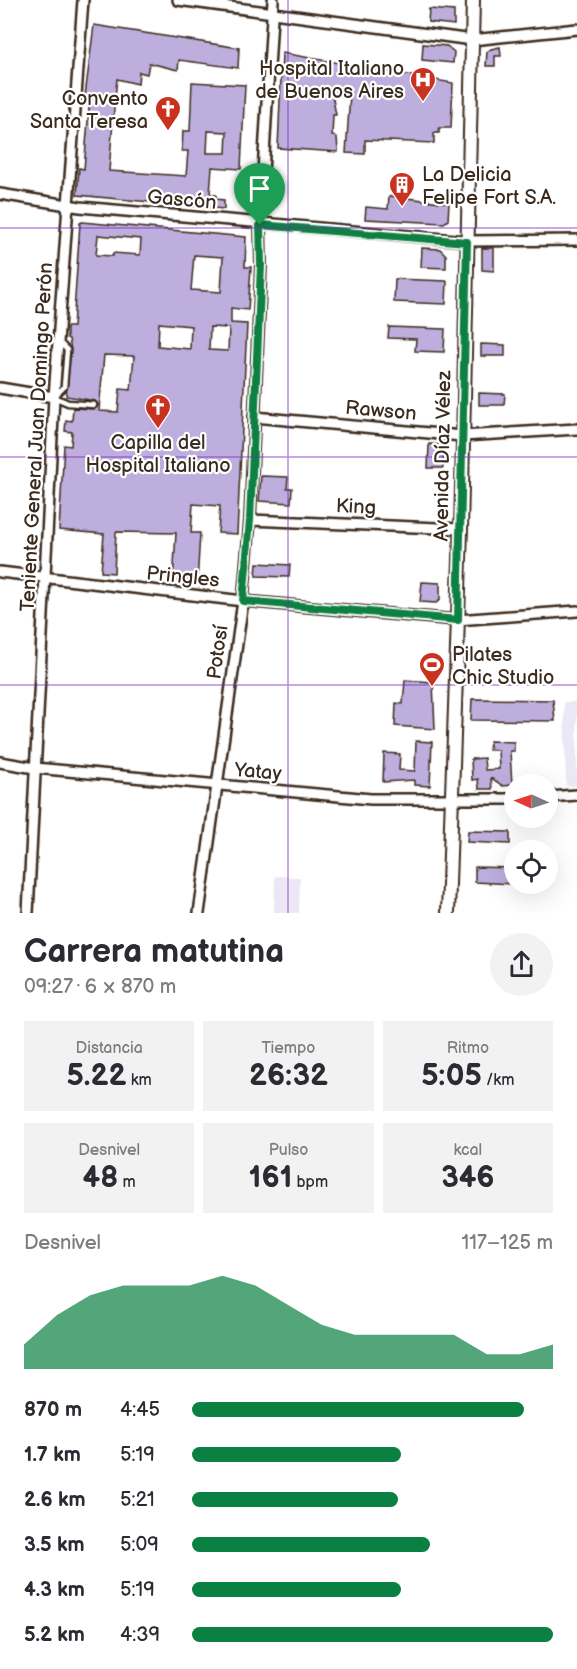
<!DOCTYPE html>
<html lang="es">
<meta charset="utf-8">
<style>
:root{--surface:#fff;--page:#f2f2f3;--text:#2b2b33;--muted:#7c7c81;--accent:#0b8043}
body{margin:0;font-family:"Balsamiq Sans",sans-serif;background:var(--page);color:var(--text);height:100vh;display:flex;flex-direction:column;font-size:22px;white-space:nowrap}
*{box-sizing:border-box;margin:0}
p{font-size:20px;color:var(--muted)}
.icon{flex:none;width:33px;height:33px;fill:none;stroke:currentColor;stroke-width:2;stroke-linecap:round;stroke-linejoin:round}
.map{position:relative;height:913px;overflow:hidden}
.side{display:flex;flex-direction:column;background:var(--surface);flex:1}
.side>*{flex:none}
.needle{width:39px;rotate:273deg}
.controls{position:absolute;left:504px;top:774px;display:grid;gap:12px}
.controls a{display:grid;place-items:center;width:54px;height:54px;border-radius:50%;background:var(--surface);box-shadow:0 6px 24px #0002;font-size:30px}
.pin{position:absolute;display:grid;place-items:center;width:51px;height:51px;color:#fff;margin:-62px -26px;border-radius:50% 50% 50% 0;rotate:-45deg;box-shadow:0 0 6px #0007}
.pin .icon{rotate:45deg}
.round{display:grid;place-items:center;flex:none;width:63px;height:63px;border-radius:32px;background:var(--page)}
.headline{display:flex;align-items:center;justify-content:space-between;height:102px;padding:0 24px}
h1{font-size:33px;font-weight:800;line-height:45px}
.stats{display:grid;grid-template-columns:repeat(3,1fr);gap:9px;height:102px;padding:6px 24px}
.stats div{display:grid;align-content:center;border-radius:0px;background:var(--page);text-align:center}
.stats b{font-size:30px;font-weight:800}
.stats small{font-size:16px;font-weight:400}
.stats p{font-size:16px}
.chart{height:168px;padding:12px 24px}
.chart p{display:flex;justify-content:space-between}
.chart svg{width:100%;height:108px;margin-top:6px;fill:var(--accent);opacity:.7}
ul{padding:0 24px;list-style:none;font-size:20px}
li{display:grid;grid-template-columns:96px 72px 1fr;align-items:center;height:45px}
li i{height:15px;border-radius:8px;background:var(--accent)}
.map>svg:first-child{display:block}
</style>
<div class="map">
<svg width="577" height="913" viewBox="0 0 577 913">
<rect width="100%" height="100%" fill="#fff"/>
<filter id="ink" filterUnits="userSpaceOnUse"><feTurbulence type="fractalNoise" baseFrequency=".0167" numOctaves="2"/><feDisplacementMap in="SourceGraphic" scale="12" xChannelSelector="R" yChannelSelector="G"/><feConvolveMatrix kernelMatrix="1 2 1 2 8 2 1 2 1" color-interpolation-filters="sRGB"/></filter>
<g filter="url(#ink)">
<g fill="#ece7f5">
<polygon points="564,702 577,702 577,786 566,786"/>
<polygon points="275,876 300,877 299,913 274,913"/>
</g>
<g fill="#beaede" stroke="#3b2a1e" stroke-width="1.5" fill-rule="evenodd">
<polygon points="429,9 454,11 454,25 428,22"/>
<path d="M 94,25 L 239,48 L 238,68 L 179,60 L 178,70 L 149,63 L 147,74 L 139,72 L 138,84 L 117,79 L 115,97 L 109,171 L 186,176 L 188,151 L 182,151 L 183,131 L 190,131 L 192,82 L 245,85 L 241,169 L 212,167 L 210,194 L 216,195 L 216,199 L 224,200 L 224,209 L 77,195 L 79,168 L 84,169 L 90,96 L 85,96 ZM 208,131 L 227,132 L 226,153 L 207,153 Z"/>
<polygon points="423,44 447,46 454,52 453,63 422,60"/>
<polygon points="500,47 501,56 495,56 495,66 486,66 487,52 491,49"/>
<polygon points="282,53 453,83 451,128 439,128 439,133 434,133 434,143 365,140 365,154 346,153 350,94 332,94 336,115 333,115 332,136 337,137 338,152 278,148"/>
<polygon points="389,196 449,203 448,220 444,223 365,219 366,207 388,209"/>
<path d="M 82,222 L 246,237 L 245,267 L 251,267 L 248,310 L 231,308 L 231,323 L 247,324 L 237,534 L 218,533 L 220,506 L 193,504 L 191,533 L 200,533 L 197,584 L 173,581 L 176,533 L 116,532 L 114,573 L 101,572 L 104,534 L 59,530 L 64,445 L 71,446 L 72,432 L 65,431 L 66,420 L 72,421 L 73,408 L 94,409 L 98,405 L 95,401 L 66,396 L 71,350 L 69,339 L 67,338 L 67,327 L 73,327 L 80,223 ZM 98,235 L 141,239 L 140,255 L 113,253 L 113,256 L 96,255 ZM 194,255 L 223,257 L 221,292 L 191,290 ZM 159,323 L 191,326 L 190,349 L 158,346 ZM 210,327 L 229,328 L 228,351 L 209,350 ZM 104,355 L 134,356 L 131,390 L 120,389 L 118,412 L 99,411 Z"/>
<polygon points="422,248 440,249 446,255 446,268 421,267"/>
<polygon points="482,248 494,248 494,271 482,270"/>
<polygon points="395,279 447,281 446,304 394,302"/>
<polygon points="389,327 445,329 444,352 415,351 416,339 388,338"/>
<polygon points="481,344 505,345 505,356 481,356"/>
<polygon points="479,393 505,394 504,405 479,405"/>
<polygon points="429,444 444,445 443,468 428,468"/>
<polygon points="261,476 288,477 287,488 292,488 291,503 259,501"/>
<polygon points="257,563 290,565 289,577 256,576"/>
<polygon points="422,582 440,583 440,600 436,603 420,602"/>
<polygon points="405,680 433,682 435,729 395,726 396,703 403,704"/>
<polygon points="472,699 553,700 555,721 471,720"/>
<polygon points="416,741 432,742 430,786 414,785 414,780 383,782 384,753 400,754 399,770 415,771"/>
<polygon points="490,741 514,742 514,751 510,751 512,785 503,786 491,778 492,789 479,789 478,779 472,780 471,759 484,758 485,770 499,769 498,750 489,750"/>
<polygon points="468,831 510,832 510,844 467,842"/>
<polygon points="475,867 514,868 514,884 475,882"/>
</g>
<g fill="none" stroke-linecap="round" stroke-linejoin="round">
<defs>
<polyline id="lane" points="60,343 67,350 64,387 54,397 68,403 94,405"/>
<g id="street">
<polyline points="178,0 472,40 577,29"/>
<polyline points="0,194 80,207 467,241 577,240"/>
<polyline points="0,388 54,397"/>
<polyline points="254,417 462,436 577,429"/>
<polyline points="250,520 461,529"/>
<polyline points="0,572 243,601 457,620 577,611"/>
<polyline points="0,762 35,768 371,799 514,799"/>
<polyline points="548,797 577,795"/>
<polyline points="28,913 54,397 83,0"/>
<polyline points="199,913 243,601 250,520 261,265 260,224 273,0"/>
</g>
<polyline id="secondary" points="448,913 461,529 473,0"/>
</defs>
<use href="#lane" stroke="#3b2a1e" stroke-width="9"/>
<use href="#street" stroke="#3b2a1e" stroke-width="14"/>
<use href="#secondary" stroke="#3b2a1e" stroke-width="16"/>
<use href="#lane" stroke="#fff" stroke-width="4.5"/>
<use href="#street" stroke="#fff" stroke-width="9"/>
<use href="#secondary" stroke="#fff" stroke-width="12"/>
</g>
</g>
<g fill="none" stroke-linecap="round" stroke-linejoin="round" filter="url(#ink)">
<defs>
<polygon id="route" points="260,225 467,242 458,620 243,601 250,520 261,265"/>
</defs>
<use href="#route" stroke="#fff" stroke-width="12"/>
<use href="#route" stroke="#0b8043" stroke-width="8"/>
</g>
<path fill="none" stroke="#7b2cbf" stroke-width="1.5" stroke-opacity="0.55" d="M 288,0 L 288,913M 0,228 L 577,228M 0,457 L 577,457M 0,685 L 577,685"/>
<defs>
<symbol id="hospital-pin" viewBox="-11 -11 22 30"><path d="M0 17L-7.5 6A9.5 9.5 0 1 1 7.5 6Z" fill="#c8321e" stroke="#fff"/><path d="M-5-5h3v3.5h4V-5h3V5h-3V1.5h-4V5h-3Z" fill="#fff"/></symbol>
<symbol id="church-pin" viewBox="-11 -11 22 30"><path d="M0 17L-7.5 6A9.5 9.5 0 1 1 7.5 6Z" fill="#c8321e" stroke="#fff"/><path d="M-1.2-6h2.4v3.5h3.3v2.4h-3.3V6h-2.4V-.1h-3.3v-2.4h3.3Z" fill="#fff"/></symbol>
<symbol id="building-pin" viewBox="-11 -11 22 30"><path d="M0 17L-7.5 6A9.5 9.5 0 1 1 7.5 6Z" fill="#c8321e" stroke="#fff"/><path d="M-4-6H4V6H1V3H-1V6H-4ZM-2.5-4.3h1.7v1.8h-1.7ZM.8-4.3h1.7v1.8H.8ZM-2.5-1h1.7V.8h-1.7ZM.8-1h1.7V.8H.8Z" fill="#fff"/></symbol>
<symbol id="stadium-pin" viewBox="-11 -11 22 30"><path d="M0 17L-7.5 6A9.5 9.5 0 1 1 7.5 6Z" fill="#c8321e" stroke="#fff"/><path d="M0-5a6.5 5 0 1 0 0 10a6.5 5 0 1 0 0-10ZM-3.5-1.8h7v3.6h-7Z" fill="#fff"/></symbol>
</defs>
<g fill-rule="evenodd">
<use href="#hospital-pin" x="408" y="65" width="30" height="40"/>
<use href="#church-pin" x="153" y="94" width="30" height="40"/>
<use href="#building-pin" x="387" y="170" width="30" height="40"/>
<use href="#church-pin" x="143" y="392" width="30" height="40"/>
<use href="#stadium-pin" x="417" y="650" width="30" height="40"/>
</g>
<g text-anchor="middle" stroke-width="4.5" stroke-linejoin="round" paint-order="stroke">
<g font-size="20" fill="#3b2a1e" stroke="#fff" text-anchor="end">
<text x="404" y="75">Hospital Italiano<tspan x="404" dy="23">de Buenos Aires</tspan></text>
<text x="148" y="105">Convento<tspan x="148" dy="23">Santa Teresa</tspan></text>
<text x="422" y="181" text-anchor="start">La Delicia<tspan x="422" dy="23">Felipe Fort S.A.</tspan></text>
<text x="158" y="449" text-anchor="middle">Capilla del<tspan x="158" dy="23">Hospital Italiano</tspan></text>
<text x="452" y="661" text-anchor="start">Pilates<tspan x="452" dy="23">Chic Studio</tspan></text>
</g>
<g font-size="20" fill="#3b2a1e" stroke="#fff">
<text transform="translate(182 199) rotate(5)" y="7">Gascón</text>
<text transform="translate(381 410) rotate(5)" y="7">Rawson</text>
<text transform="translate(36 437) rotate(-87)" y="7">Teniente General Juan Domingo Perón</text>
<text transform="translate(442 456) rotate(-89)" y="7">Avenida Díaz Vélez</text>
<text transform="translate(356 506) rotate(3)" y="7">King</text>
<text transform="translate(183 576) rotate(6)" y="7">Pringles</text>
<text transform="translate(217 652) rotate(-82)" y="7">Potosí</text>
<text transform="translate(258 771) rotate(5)" y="7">Yatay</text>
</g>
</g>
</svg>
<div class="controls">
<a><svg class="needle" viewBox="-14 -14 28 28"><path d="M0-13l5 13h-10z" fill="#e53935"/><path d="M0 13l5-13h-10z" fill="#7c7c81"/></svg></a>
<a><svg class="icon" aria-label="locate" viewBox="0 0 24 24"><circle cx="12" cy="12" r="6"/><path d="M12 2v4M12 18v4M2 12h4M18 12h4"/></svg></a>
</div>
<div class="pin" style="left:260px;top:225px;background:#1e9e55"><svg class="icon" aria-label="arrive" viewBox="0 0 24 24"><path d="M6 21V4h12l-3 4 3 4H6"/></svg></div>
</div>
<section class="side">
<div class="headline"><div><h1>Carrera matutina</h1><p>09:27 · 6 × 870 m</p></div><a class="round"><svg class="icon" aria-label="share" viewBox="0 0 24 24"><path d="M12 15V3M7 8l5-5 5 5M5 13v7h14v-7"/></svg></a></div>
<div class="stats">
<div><p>Distancia</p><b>5.22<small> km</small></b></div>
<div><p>Tiempo</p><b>26:32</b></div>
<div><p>Ritmo</p><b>5:05<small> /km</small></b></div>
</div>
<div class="stats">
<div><p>Desnivel</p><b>48<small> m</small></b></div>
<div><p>Pulso</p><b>161<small> bpm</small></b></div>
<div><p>kcal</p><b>346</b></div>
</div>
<div class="chart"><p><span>Desnivel</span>117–125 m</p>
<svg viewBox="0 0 160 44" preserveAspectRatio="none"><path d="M0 44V34L10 22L20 14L30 10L40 10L50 10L60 6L70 10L80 18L90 26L100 30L110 30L120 30L130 30L140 38L150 38L160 34V44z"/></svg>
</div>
<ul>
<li><b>870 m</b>4:45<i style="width:92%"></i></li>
<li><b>1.7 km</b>5:19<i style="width:58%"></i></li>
<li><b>2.6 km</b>5:21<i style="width:57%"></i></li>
<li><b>3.5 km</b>5:09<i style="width:66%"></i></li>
<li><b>4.3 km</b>5:19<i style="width:58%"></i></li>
<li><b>5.2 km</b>4:39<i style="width:100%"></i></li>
</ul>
</section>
